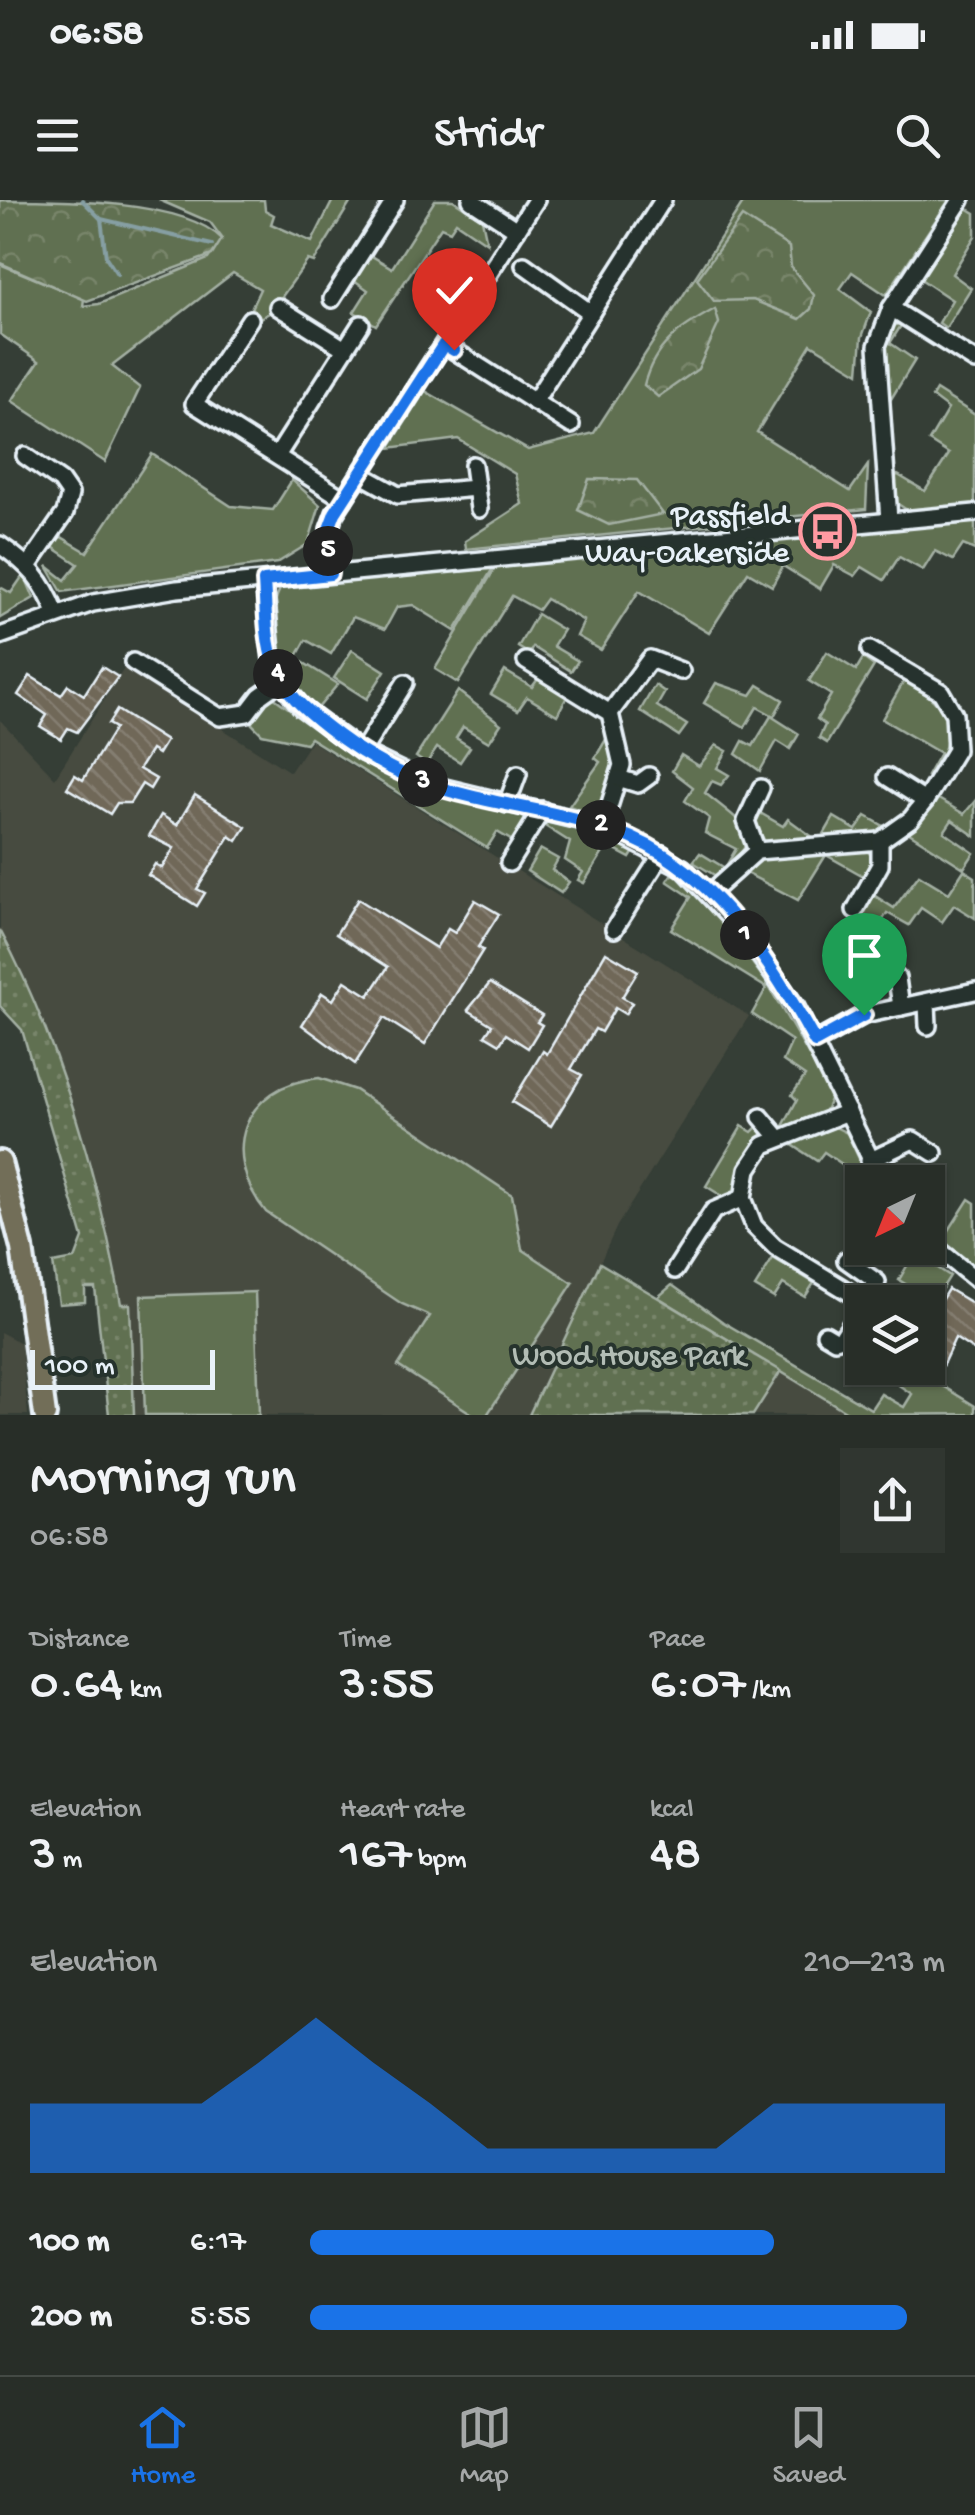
<!DOCTYPE html>
<meta charset="utf-8">
<style>
:root{--surface:#282e28;--page:#303630;--text:#f1f3f6;--muted:#a5a8a8;--line:#444a45;--accent:#1a73e8}
body{margin:0;font-family:"Gochi Hand",sans-serif;background:var(--page);color:var(--text);height:100vh;display:flex;flex-direction:column;font-size:38px;white-space:nowrap}
*{box-sizing:border-box;margin:0}
p{font-size:32px;color:var(--muted)}
.icon{flex:none;width:55px;height:55px;fill:none;stroke:currentColor;stroke-width:2;stroke-linecap:round;stroke-linejoin:round}
.map{position:relative;height:1215px;overflow:hidden}
.side{display:flex;flex-direction:column;background:var(--surface);flex:1}
.side>*{flex:none}
.needle{width:65px;rotate:223deg}
.fabs{position:absolute;left:845px;top:965px;display:grid;gap:20px}
.fabs a{display:grid;place-items:center;width:100px;height:100px;border-radius:0px;background:var(--surface);box-shadow:0 2px 8px #0004,0 0 0 2px var(--line);font-size:50px}
.scale{position:absolute;left:30px;bottom:25px;width:185px;box-sizing:border-box;padding-left:10px;border:5px solid #e8f1f8;border-top:0;font-size:28px;line-height:35px;white-space:nowrap;color:#e8f1f8;-webkit-text-stroke:8px #26332d;paint-order:stroke}
.pin{position:absolute;display:grid;place-items:center;width:85px;height:85px;color:#fff;margin:-102px -42px;border-radius:50% 50% 50% 0;rotate:-45deg;box-shadow:0 0 10px #0007}
.pin .icon{rotate:45deg}
.km{position:absolute;width:50px;height:50px;margin:-25px;border-radius:50%;background:#222;color:#fff;font-size:28px;line-height:50px;text-align:center}
.round{display:grid;place-items:center;flex:none;width:105px;height:105px;border-radius:0px;background:var(--page)}
.overview{display:flex;align-items:center;justify-content:space-between;height:170px;padding:0 30px}
h1{font-size:55px;font-weight:600;line-height:75px}
.stats{display:grid;grid-template-columns:repeat(3,1fr);gap:15px;height:170px;padding:10px 30px}
.stats div{display:grid;align-content:center}
.stats b{font-size:50px;font-weight:600}
.stats small{font-size:28px;font-weight:400}
.stats p{font-size:28px}
.chart{height:280px;padding:20px 30px}
.chart p{display:flex;justify-content:space-between}
.chart svg{width:100%;height:180px;margin-top:10px;fill:var(--accent);opacity:.7}
ul{padding:0 30px;list-style:none;font-size:32px}
li{display:grid;grid-template-columns:160px 120px 1fr;align-items:center;height:75px}
li i{height:25px;border-radius:12px;background:var(--accent)}
.status{display:flex;justify-content:space-between;align-items:center;height:70px;padding:0 50px;background:var(--surface);direction:ltr}
.status svg{height:28px;fill:currentColor}
header{display:flex;justify-content:space-between;align-items:center;height:130px;padding:0 30px;background:var(--surface);font-size:45px;font-weight:600}
.dock{display:flex;justify-content:space-around;align-items:center;height:140px;border-top:2px solid var(--line);background:var(--surface);font-size:28px;color:var(--muted)}
.dock a{display:grid;justify-items:center;gap:5px}
.dock .on{color:var(--accent)}
.map>svg:first-child{display:block}
</style>
<div class="status"><b>06:58</b><svg viewBox="0 0 49 12"><path d="M0 12V9h3v3zM5 12V6h3v6zM10 12V3h3v9zM15 12V0h3v12zM26 1h20v11H26zM47 4h2v5h-2z"/></svg></div>
<header><svg class="icon" aria-label="menu" viewBox="0 0 24 24"><path d="M4 6h16M4 12h16M4 18h16"/></svg>Stridr<svg class="icon" aria-label="search" viewBox="0 0 24 24"><circle cx="10" cy="10" r="6"/><path d="M15 15l6 6"/></svg></header>
<div class="map">
<svg width="975" height="1215" viewBox="0 0 975 1215">
<defs>
<pattern id="forest-crowns" width="20" height="18" patternUnits="userSpaceOnUse" patternTransform="scale(2.5)"><rect width="20" height="18" fill="#617051"/><path d="M2 6a3 3 0 1 1 6 0M12 15a3 3 0 1 1 6 0" fill="none" stroke="#78856b"/></pattern>
<pattern id="park-dots" width="8" height="8" patternUnits="userSpaceOnUse" patternTransform="scale(2.5)"><rect width="8" height="8" fill="#617051"/><path d="M2 2h.1M6 6h.1" fill="none" stroke="#78856b" stroke-width="1.8" stroke-linecap="round"/></pattern>
<pattern id="building-back-hatch" width="6" height="6" patternUnits="userSpaceOnUse" patternTransform="scale(2.5)"><rect width="6" height="6" fill="#706858"/><path d="M-1 5l2 2M0 0l6 6M5-1l2 2" fill="none" stroke="#847e71"/></pattern>
</defs>
<rect width="100%" height="100%" fill="#353e36"/>
<filter id="ink" filterUnits="userSpaceOnUse"><feTurbulence type="fractalNoise" baseFrequency=".01" numOctaves="2"/><feDisplacementMap in="SourceGraphic" scale="20" xChannelSelector="R" yChannelSelector="G"/><feConvolveMatrix kernelMatrix="1 2 1 2 8 2 1 2 1" color-interpolation-filters="sRGB"/></filter>
<g filter="url(#ink)">
<g fill="#474b40">
<polygon points="125,467 290,572 311,541 749,816 617,1026 529,1215 134,1215 130,1104 121,1105 108,1033 52,852 0,730 0,520 55,578"/>
<polygon points="0,1132 21,1143 28,1215 0,1215"/>
<polygon points="781,1171 852,1215 753,1215"/>
</g>
<g fill="#617051" stroke="#a4b0a4" stroke-width="2.5">
<polygon points="159,0 264,0 265,10 274,15 271,24 312,42 333,0 352,0 314,62 308,60 271,112 256,120 248,115 260,89 233,73 112,166 140,188 105,262 12,201 39,161 0,134 0,64 84,99 83,106 99,104 208,59 222,38 210,22"/>
<polygon points="435,0 453,0 482,19 487,43 456,22 450,31 441,27 376,125 354,112 368,90 354,80 370,55 392,68"/>
<polygon points="745,0 949,0 886,95 852,72 840,89 871,112 862,137 859,173 811,144 757,232 850,291 868,265 866,309 466,349 465,341 522,304 515,274 458,239 389,248 425,191 528,250 594,233"/>
<polygon points="965,7 975,13 975,36 952,74 971,88 946,128 939,123 952,100 919,78"/>
<polygon points="902,124 890,143 915,160 888,204 882,150 890,126"/>
<polygon points="936,190 975,215 975,304 907,310 895,302 892,277 898,275 925,291 949,254 929,241 948,209 932,197"/>
<polygon points="152,254 231,306 273,310 292,280 320,305 308,344 277,363 62,392 47,366 65,380 78,364 51,346 58,335 87,352"/>
<polygon points="975,319 975,350 963,345 953,360 935,351 923,370 899,357 884,380 862,367 855,376 834,365 820,389 783,366 772,386 748,372 709,433 639,391 601,450 577,436 584,421 546,399 538,410 512,396 458,483 435,469 497,365"/>
<path d="M 495,365 L 455,431 L 413,405 L 397,407 L 385,429 L 353,417 L 331,454 L 306,440 L 296,458 L 338,484 L 318,508 C 286,483 260,429 280,389 Z"/>
<polygon points="24,374 34,398 0,418 0,387 11,393"/>
<polygon points="537,414 563,430 553,446 578,461 571,471 533,447 529,454 518,447"/>
<polygon points="352,450 385,471 367,499 334,478"/>
<polygon points="827,452 856,470 863,458 874,466 827,543 819,538 825,525 817,519 831,495 809,481"/>
<polygon points="505,471 532,487 538,479 563,494 569,493 557,515 527,497 518,510 491,494"/>
<path d="M 904,481 C 955,507 958,530 931,578 L 927,576 L 940,553 L 882,519 Z"/>
<polygon points="716,483 751,495 758,485 783,500 774,516 757,507 745,527 704,503"/>
<polygon points="655,485 665,492 657,506 687,525 679,536 640,511"/>
<polygon points="458,491 501,524 489,542 463,527 456,538 470,547 460,562 437,548 426,564 416,557"/>
<path d="M 273,497 L 338,544 L 403,582 L 432,594 L 521,613 L 527,623 L 516,643 L 497,632 L 487,648 L 310,538 L 306,543 L 262,534 L 252,524 C 252,510 259,500 273,497 Z"/>
<polygon points="771,516 799,534 790,549 777,541 760,571 736,554 743,541 753,546"/>
<polygon points="608,536 616,562 601,608 589,613 569,606 600,562 595,558"/>
<path d="M 716,545 L 727,551 L 717,568 L 729,575 L 721,585 L 712,581 L 705,593 C 748,628 769,634 716,676 L 693,662 L 700,653 L 725,668 L 736,649 L 705,633 L 709,618 L 685,601 L 693,587 L 672,571 L 681,555 L 699,566 Z"/>
<polygon points="935,597 964,614 975,601 975,636 952,620 944,632 974,653 964,668 909,633"/>
<polygon points="755,610 783,626 788,619 814,638 765,642 753,618"/>
<polygon points="866,616 889,629 877,635 823,636 834,617 856,630"/>
<polygon points="548,620 572,624 635,650 630,658 607,646 584,683 578,680 583,672 565,660 570,642 545,626"/>
<path d="M 865,648 L 873,658 L 867,678 L 826,655 L 798,700 L 744,672 C 769,640 828,650 865,648 Z"/>
<polygon points="540,649 558,659 552,670 569,682 561,693 527,671"/>
<polygon points="964,670 975,677 975,718 954,705 942,722 921,708 909,725 887,713 878,728 859,716 872,694 894,708 919,675 949,693"/>
<polygon points="673,672 715,712 767,783 765,787 671,729 691,697 667,681"/>
<polygon points="768,785 832,895 823,915 782,928 797,900 792,895 805,876 783,861 792,841 752,814"/>
<path d="M 319,878 L 355,890 L 512,995 L 522,1049 L 573,1083 L 487,1215 L 474,1215 L 398,1166 L 430,1116 L 402,1104 L 266,1012 C 219,954 242,885 319,878 Z"/>
<polygon points="829,924 847,933 870,982 862,982 862,996 846,985 854,972 824,952 817,961 785,940"/>
<polygon points="742,926 752,932 757,927 765,934 745,960 736,993 722,996 706,986"/>
<polygon points="969,999 975,1003 975,1072 931,1035 935,1029 946,1035"/>
<polygon points="907,1048 950,1076 928,1111 928,1102 912,1102 918,1092 899,1080 907,1066 881,1049"/>
<polygon points="773,1058 814,1083 805,1097 783,1084 774,1098 755,1087"/>
<polygon points="672,1085 723,1122 871,1209 881,1194 904,1207 912,1194 897,1184 904,1173 897,1168 913,1168 975,1206 975,1214 852,1215 658,1097"/>
<polygon points="255,1092 259,1215 145,1215 141,1096"/>
</g>
<g fill="url(#forest-crowns)" stroke="#a4b0a4" stroke-width="2.5">
<path d="M 0,0 C 63,0 184,0 222,39 L 212,55 L 87,101 L 0,63 Z"/>
<polygon points="742,17 789,47 791,67 814,95 811,109 800,119 753,100 714,101 697,79"/>
<path d="M 715,109 L 719,123 L 698,169 L 658,197 L 644,185 C 654,145 680,128 715,109 Z"/>
<polygon points="589,279 637,280 663,314 609,325 578,310"/>
</g>
<g fill="url(#park-dots)" stroke="#a4b0a4" stroke-width="2.5">
<path d="M 0,730 C 59,840 99,981 121,1104 L 130,1104 L 134,1215 L 109,1215 L 95,1088 L 85,1088 L 85,1102 L 59,1104 L 53,1063 L 75,1059 L 83,1038 L 22,830 L 0,806 Z"/>
<polygon points="600,1063 781,1171 753,1215 529,1215"/>
</g>
<g fill="none" stroke-linecap="round" stroke-linejoin="round">
<g stroke="#869fa3" stroke-width="4">
<polyline points="82,0 101,19 212,45"/>
<polyline points="101,19 106,57 117,74"/>
</g>
</g>
<g fill="url(#building-back-hatch)" stroke="#e8f1f8" stroke-width="2.5">
<polygon points="102,467 118,477 77,532 68,528 61,539 40,526 47,515 18,495 30,476 61,495 68,485 84,495"/>
<polygon points="117,510 166,541 158,554 151,550 139,569 156,579 150,589 142,584 130,603 117,603 110,614 67,588 75,575 83,580 115,528 108,524"/>
<polygon points="195,595 246,627 237,641 230,636 197,689 205,693 197,706 148,675 155,664 162,668 174,648 149,636 161,615 177,625"/>
<polygon points="358,699 436,748 448,729 455,733 475,700 499,714 478,747 483,750 425,844 384,818 355,864 302,825 322,793 333,800 345,781 369,796 388,767 336,734"/>
<polygon points="606,752 638,771 622,797 632,803 625,814 615,808 601,832 595,829 571,869 582,875 551,926 512,902 543,851 547,854"/>
<polygon points="490,783 542,815 537,822 542,825 528,848 506,834 500,844 485,835 492,825 468,810"/>
<polygon points="948,1089 975,1105 975,1151 955,1138 939,1173 934,1170 928,1181 928,1122"/>
</g>
<g fill="none" stroke-linecap="round" stroke-linejoin="round">
<defs>
<g id="minor">
<polyline points="471,0 517,30"/>
<polyline points="524,65 591,113"/>
<polyline points="332,99 395,0"/>
<polyline points="278,107 345,149"/>
<polyline points="891,108 975,161"/>
<polyline points="250,119 194,204 344,299"/>
<polyline points="444,144 571,225"/>
<polyline points="534,202 663,0"/>
<polyline points="25,256 61,281 70,294 65,313 29,365"/>
<polyline points="277,256 361,124"/>
<polyline points="473,265 479,309"/>
<polyline points="360,274 398,295 476,288"/>
<polyline points="889,320 877,146 891,108 961,0"/>
<path d="M 0,345 C 29,365 43,380 56,413"/>
<polyline points="330,374 329,329 335,313 536,0"/>
<polyline points="264,381 272,460 281,481 302,508 362,552 428,584 603,626 683,668 744,733 796,807 882,982"/>
<polyline points="0,436 93,403 177,389 975,313"/>
<polyline points="526,461 610,513 622,565 603,626"/>
<polyline points="133,462 220,517 247,513 260,496 281,481"/>
<polyline points="610,513 650,459 681,471"/>
<polyline points="362,552 405,483"/>
<polyline points="887,577 925,601"/>
<polyline points="618,578 638,584 649,576"/>
<polyline points="507,604 518,574"/>
<polyline points="757,651 746,621 761,588"/>
<polyline points="509,663 542,610"/>
<polyline points="709,694 757,651 880,641 911,619 925,601 956,550 954,514 941,492 870,450"/>
<polyline points="855,710 880,665 880,641"/>
<polyline points="614,729 662,654"/>
<polyline points="882,766 897,778 901,807"/>
<polyline points="927,803 928,826"/>
<polyline points="815,842 864,815 975,791"/>
<polyline points="848,912 764,945 748,969 743,998 754,1026 775,1047 857,1097 862,1106"/>
<polyline points="761,917 778,937"/>
<polyline points="869,961 913,940 934,953"/>
<polyline points="928,1041 975,1079"/>
<polyline points="846,1060 877,1082 861,1101"/>
<polyline points="675,1070 713,1011 743,998"/>
<polyline points="825,1134 835,1140 842,1138 862,1108"/>
</g>
<polyline id="major" points="0,962 22,1048 45,1215"/>
</defs>
<use href="#minor" stroke="#e8f1f8" stroke-width="22"/>
<use href="#major" stroke="#e8f1f8" stroke-width="28"/>
<use href="#minor" stroke="#26332d" stroke-width="15"/>
<use href="#major" stroke="#726e59" stroke-width="20"/>
</g>
</g>
<g fill="none" stroke-linecap="round" stroke-linejoin="round" filter="url(#ink)">
<defs>
<path id="route" d="M 454,150 L 444,144 L 335,313 L 329,329 L 330,374 L 264,381 C 266,407 265,439 274,464 C 284,492 304,509 327,527 C 356,550 389,570 425,583 C 504,611 591,609 664,655 C 730,697 778,775 815,842 L 864,815"/>
</defs>
<use href="#route" stroke="#fff" stroke-width="20"/>
<use href="#route" stroke="#1a73e8" stroke-width="12"/>
</g>
<defs>
<symbol id="bus-ring" viewBox="-11 -11 22 22"><circle r="9.5" fill="#26332d" stroke="#ff9aa2" stroke-width="1.5"/><path d="M-5-6H5V4H4V6H2V4H-2V6H-4V4H-5ZM-3.5-4V0h7V-4ZM-3.5 1.2v1.5H-2V1.2ZM2 1.2v1.5H3.5V1.2Z" fill="#ff9aa2"/></symbol>
</defs>
<g fill-rule="evenodd">
<use href="#bus-ring" x="796" y="300" width="63" height="63"/>
</g>
<g text-anchor="middle" stroke-width="8" stroke-linejoin="round" paint-order="stroke">
<g font-size="32" fill="#e8f1f8" stroke="#26332d" text-anchor="end">
<text x="789" y="324">Passfield<tspan x="789" dy="37">Way-Oakerside</tspan></text>
</g>
<g font-size="32" fill="#b2bdb5" stroke="#26332d">
<text x="629" y="1164">Wood House Park</text>
</g>
</g>
</svg>
<div class="fabs">
<a><svg class="needle" viewBox="-14 -14 28 28"><path d="M0-13l5 13h-10z" fill="#e53935"/><path d="M0 13l5-13h-10z" fill="#a5a8a8"/></svg></a>
<a><svg class="icon" aria-label="layers" viewBox="0 0 24 24"><path d="M12 4l9 5-9 5-9-5zM3 14l9 5 9-5"/></svg></a>
</div>
<div class="scale">100 m</div>
<div class="pin" style="left:864px;top:815px;background:#1e9e55"><svg class="icon" aria-label="arrive" viewBox="0 0 24 24"><path d="M6 21V4h12l-3 4 3 4H6"/></svg></div>
<div class="pin" style="left:454px;top:150px;background:#d93025"><svg class="icon" aria-label="check" viewBox="0 0 24 24"><path d="M5 12l5 5 9-10"/></svg></div>
<b class="km" style="left:745px;top:735px">1</b>
<b class="km" style="left:601px;top:625px">2</b>
<b class="km" style="left:423px;top:582px">3</b>
<b class="km" style="left:278px;top:474px">4</b>
<b class="km" style="left:328px;top:351px">5</b>
</div>
<section class="side">
<div class="overview"><div><h1>Morning run</h1><p>06:58</p></div><a class="round"><svg class="icon" aria-label="share" viewBox="0 0 24 24"><path d="M12 15V3M7 8l5-5 5 5M5 13v7h14v-7"/></svg></a></div>
<div class="stats">
<div><p>Distance</p><b>0.64<small> km</small></b></div>
<div><p>Time</p><b>3:55</b></div>
<div><p>Pace</p><b>6:07<small> /km</small></b></div>
</div>
<div class="stats">
<div><p>Elevation</p><b>3<small> m</small></b></div>
<div><p>Heart rate</p><b>167<small> bpm</small></b></div>
<div><p>kcal</p><b>48</b></div>
</div>
<div class="chart"><p><span>Elevation</span>210–213 m</p>
<svg viewBox="0 0 160 44" preserveAspectRatio="none"><path d="M0 44V27L10 27L20 27L30 27L40 17L50 6L60 17L70 27L80 38L90 38L100 38L110 38L120 38L130 27L140 27L150 27L160 27V44z"/></svg>
</div>
<ul>
<li><b>100 m</b>6:17<i style="width:73%"></i></li>
<li><b>200 m</b>5:55<i style="width:94%"></i></li>
</ul>
</section>
<nav class="dock">
<a class="on"><svg class="icon" aria-label="home" viewBox="0 0 24 24"><path d="M3 11l9-7 9 7M6 9v11h12V9"/></svg>Home</a>
<a><svg class="icon" aria-label="map" viewBox="0 0 24 24"><path d="M3 6l6-2 6 2 6-2v14l-6 2-6-2-6 2zM9 4v14M15 6v14"/></svg>Map</a>
<a><svg class="icon" aria-label="saved" viewBox="0 0 24 24"><path d="M7 4h10v16l-5-4-5 4z"/></svg>Saved</a>
</nav>
